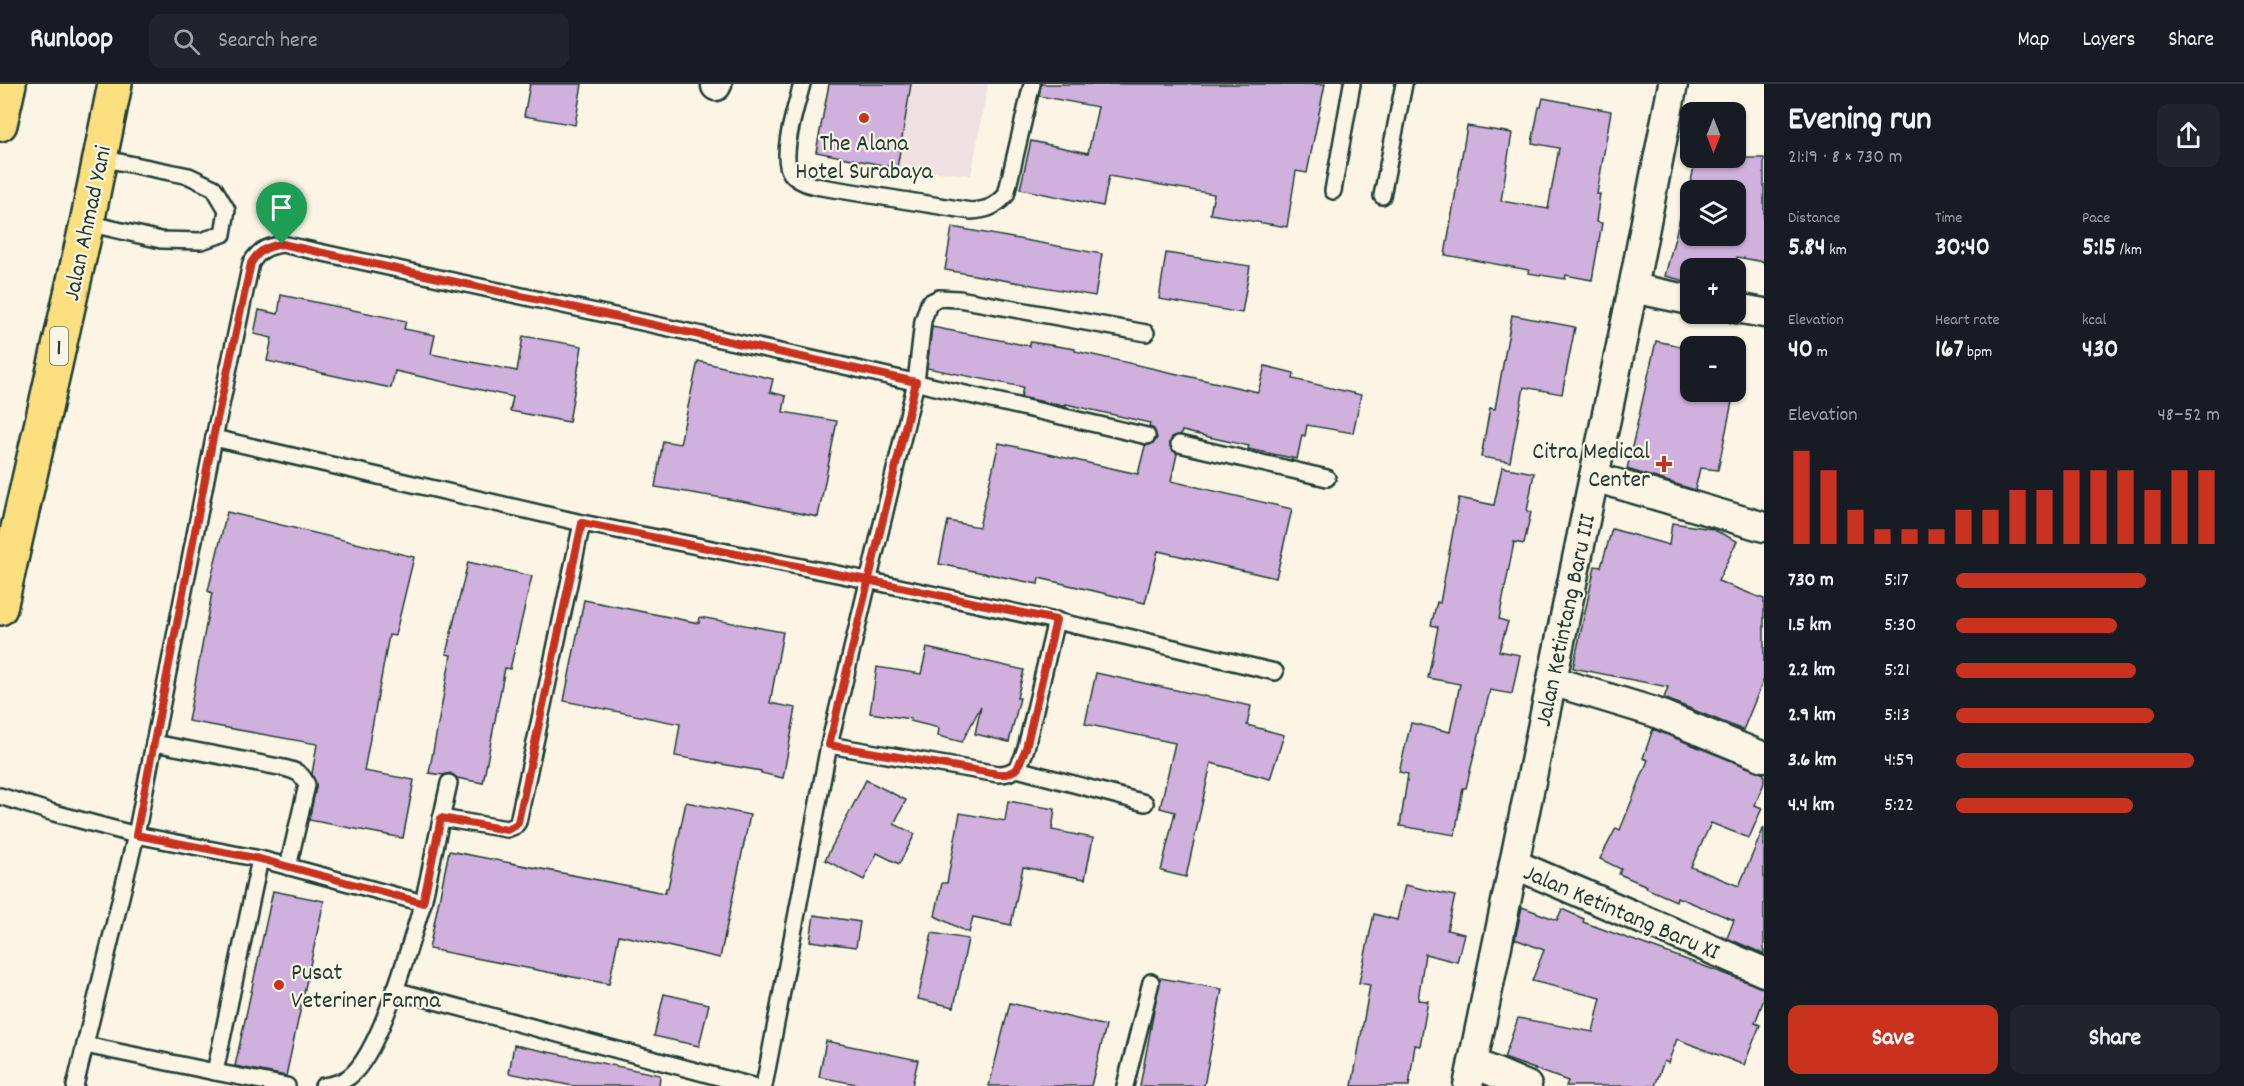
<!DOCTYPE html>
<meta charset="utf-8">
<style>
:root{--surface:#171b24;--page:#20242c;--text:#f1f3f6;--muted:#9ea1a6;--line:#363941;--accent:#c8321e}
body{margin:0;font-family:Dekko,sans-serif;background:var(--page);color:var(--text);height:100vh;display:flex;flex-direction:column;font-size:22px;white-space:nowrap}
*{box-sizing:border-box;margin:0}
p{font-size:20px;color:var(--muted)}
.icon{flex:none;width:33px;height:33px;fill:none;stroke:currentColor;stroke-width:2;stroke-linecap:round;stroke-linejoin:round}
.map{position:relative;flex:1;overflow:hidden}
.details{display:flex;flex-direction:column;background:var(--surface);width:480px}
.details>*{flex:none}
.needle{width:39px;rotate:180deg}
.buttons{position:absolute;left:1680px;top:18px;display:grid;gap:12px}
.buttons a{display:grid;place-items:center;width:66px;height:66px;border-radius:12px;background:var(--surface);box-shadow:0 2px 4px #0004;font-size:30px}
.pin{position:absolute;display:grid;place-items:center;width:51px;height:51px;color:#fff;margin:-62px -26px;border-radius:50% 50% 50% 0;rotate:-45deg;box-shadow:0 0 6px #0007}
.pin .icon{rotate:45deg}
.round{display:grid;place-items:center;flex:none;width:63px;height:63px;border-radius:12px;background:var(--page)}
.head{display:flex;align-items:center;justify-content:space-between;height:102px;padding:0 24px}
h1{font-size:33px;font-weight:800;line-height:45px}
.figures{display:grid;grid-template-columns:repeat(3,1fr);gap:9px;height:102px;padding:6px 24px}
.figures div{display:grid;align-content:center}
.figures b{font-size:26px;font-weight:800}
.figures small{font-size:16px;font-weight:400}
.figures p{font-size:16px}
.chart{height:168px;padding:12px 24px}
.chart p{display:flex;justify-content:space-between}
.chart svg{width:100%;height:108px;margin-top:6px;stroke:var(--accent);stroke-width:6}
.button{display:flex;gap:12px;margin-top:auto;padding:12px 24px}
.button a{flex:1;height:69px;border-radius:12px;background:var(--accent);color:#fff;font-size:24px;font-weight:800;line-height:69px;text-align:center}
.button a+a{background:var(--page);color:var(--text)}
ul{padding:0 24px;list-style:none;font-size:20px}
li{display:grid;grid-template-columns:96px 72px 1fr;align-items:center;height:45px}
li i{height:15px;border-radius:8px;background:var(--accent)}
header{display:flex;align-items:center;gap:36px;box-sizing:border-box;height:84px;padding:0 30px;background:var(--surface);border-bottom:2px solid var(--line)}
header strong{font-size:28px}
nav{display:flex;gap:33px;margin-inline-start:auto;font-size:21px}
.search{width:420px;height:54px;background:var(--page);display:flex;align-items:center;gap:15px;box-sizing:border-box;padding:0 21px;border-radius:12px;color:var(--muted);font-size:22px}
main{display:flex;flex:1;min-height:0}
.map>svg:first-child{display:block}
</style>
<header>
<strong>Runloop</strong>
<div class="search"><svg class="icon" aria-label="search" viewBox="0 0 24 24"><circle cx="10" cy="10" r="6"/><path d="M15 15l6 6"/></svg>Search here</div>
<nav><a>Map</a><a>Layers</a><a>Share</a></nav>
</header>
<main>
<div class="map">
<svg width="1764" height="1002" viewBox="0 0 1764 1002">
<rect width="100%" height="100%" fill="#fcf5e5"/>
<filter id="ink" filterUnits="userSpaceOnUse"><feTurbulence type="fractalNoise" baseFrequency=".0167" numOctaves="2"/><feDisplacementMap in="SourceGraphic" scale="12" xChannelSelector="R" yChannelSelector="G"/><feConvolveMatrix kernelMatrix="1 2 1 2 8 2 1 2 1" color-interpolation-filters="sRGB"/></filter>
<g filter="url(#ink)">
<polygon fill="#efe0e2" points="911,0 988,0 971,91 897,84"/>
<g fill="#d0b0dc" stroke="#1f3d34" stroke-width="1.5">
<polygon points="530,0 582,0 575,41 524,32"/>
<polygon points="829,0 911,0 897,84 816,68"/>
<polygon points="1041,0 1325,0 1307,89 1296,87 1287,143 1210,130 1214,110 1109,92 1103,122 1020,105 1031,57 1088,69 1098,23 1039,12"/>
<polygon points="1543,14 1611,27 1597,110 1600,110 1596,138 1602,139 1592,196 1566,191 1565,195 1528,189 1529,186 1445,171 1467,42 1512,49 1501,117 1548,125 1559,64 1532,59 1539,23 1541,23"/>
<polygon points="1696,74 1764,74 1764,178 1737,173 1735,184 1690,184 1690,198 1665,192 1682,126 1690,127 1690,152 1736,152 1736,106 1689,106"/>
<polygon points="952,143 1102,170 1095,212 945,186"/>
<polygon points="1166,169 1250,182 1242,229 1159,215"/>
<polygon points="281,211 406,237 404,245 435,251 431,270 517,287 523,252 582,262 569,338 510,327 513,313 395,287 391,304 267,277 272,254 254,250 259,226 278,230"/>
<polygon points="1512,231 1575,243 1562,310 1524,303 1510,378 1481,373 1490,324 1495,325"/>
<polygon points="932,243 1030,262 1030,258 1075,265 1075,267 1258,308 1265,282 1294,289 1293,295 1361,311 1353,349 1307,341 1305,352 1302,351 1297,375 1248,365 1249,362 1182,347 1181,350 1172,353 1170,362 1177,370 1171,397 1292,425 1276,494 1158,467 1145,519 1039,494 1038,500 939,480 948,437 979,443 999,359 1138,390 1145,362 1154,359 1157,354 1154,345 1149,343 1150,339 1066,320 1066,322 1049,319 1021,313 1023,303 927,284"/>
<polygon points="1656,257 1690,264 1690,308 1734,308 1718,386 1700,384 1695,406 1627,385"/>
<polygon points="698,277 773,295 770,308 786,312 783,328 837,337 818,433 741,417 655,403 663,357 680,360"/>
<polygon points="1502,383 1534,389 1527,427 1531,428 1524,460 1514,458 1499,535 1508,538 1499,567 1520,571 1512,610 1490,606 1466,704 1463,704 1455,751 1400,742 1408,690 1399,688 1411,639 1450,648 1460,600 1428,594 1438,543 1431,541 1437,518 1440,519 1459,414 1494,421"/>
<polygon points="227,428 414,473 395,552 389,551 364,687 414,696 403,754 309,736 316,703 312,690 317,660 188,637 212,509 208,507"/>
<polygon points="1672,439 1712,445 1737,457 1718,497 1764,515 1764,595 1743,646 1664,614 1668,603 1573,584 1595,482 1601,483 1612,445 1669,461"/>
<polygon points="468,478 532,492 510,585 505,584 483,699 457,694 450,689 443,691 429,689 451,571 446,570"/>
<polygon points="584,516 699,539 700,533 783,548 770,619 796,624 783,694 761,689 761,687 675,672 680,640 564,617"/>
<polygon points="927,564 1024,586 1017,614 1020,614 1009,658 975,650 981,622 962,658 938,652 939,644 910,637 911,635 870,629 877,583 921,590"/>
<polygon points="1096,589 1251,622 1247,641 1284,651 1270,695 1211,679 1186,793 1161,787 1175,728 1160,724 1175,659 1085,640"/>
<polygon points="1653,645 1764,690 1764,699 1755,721 1762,724 1749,754 1711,739 1691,783 1739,802 1764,743 1764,870 1727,854 1734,836 1677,813 1676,817 1646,804 1647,802 1619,790 1621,785 1600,775 1616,744 1620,746 1648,676 1643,674"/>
<polygon points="866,696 906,716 894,740 915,750 899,780 877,769 864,796 825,776"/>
<polygon points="1008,717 1055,725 1052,746 1093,754 1085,795 1023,783 1011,841 973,833 969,849 935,832 942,799 947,799 960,729 1005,737"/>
<polygon points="686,718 750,731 720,874 619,851 609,900 429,865 449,767 665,809 666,804 668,804"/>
<polygon points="1405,801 1455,812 1447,846 1464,850 1457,878 1425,870 1418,916 1428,917 1420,962 1415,961 1409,1002 1352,1002 1370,901 1359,899 1374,830 1397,836"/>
<polygon points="273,807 324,817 286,992 235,982"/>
<polygon points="1522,823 1557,836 1562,825 1584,835 1583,838 1764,904 1764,915 1755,939 1760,941 1744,981 1677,955 1668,979 1664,977 1655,1002 1566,1002 1568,997 1504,974 1518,934 1593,948 1601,914 1532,897 1544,866 1515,855"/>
<polygon points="814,831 860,838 856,863 810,857"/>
<polygon points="932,849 968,855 954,923 918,915"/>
<polygon points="1160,894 1222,905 1204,1002 1140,1002"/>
<polygon points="664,910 709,920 699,962 654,952"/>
<polygon points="1010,919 1106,942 1091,1002 989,1002"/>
<polygon points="826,957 918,976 912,1002 866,1002 819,993"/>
<polygon points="514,961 660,991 659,1002 573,1002 509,989"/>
</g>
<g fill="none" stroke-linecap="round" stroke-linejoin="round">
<defs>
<g id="service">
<path d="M 802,0 C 797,20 779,72 791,89 C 798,98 810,101 821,103 L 971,127 C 987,126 995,123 1006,111 L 1032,0"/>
<polyline points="1333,107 1352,0"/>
<polyline points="1382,112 1404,0"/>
<polyline points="87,139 161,156 201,157 223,150 227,126 214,104 189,92 100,74"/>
<polyline points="214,354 582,439 867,496 1124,552 1275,588"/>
<polyline points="1179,360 1327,394"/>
<path d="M 154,659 L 284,684 C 296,687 302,689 307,701 L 288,783"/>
<path d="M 829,661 L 998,690 C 1017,690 1021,680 1026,664 L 1056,536"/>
<polyline points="1017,685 1145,719"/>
<polyline points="0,712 54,729 136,751 260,775 423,819 449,699"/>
<polyline points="441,734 507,745 515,742 518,738 582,439"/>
<polyline points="394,906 752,1002"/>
<polyline points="85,961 215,988 260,775"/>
<polyline points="215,988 287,1002"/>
<path d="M 75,1002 L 136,751 L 214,354 L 251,179 C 260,165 267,163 282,160 L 840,281 L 1147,352"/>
<path d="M 323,1002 C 332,1001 342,998 349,993 C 381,969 410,859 423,819"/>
<polyline points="764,1002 829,661 916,298 923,237 929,219 939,214 959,215 1146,249"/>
<polyline points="1125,1002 1151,898"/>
</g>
<g id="minor">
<polyline points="716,2 717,0"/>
<polyline points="1633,204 1690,216"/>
<polyline points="1736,224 1764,229"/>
<polyline points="1594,393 1764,443"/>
<polyline points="1552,597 1654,628 1764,673"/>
<polyline points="1514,780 1764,888"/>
<polyline points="1473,979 1527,1002"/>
<polyline points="1468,1002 1633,204 1673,0"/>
</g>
<g id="trunk">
<polyline points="0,40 9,0"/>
<polyline points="0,524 87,139 115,0"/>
</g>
</defs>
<use href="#service" stroke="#1f3d34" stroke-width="20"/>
<use href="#minor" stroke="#1f3d34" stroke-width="33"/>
<use href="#trunk" stroke="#1f3d34" stroke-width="38"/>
<use href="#service" stroke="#fcf5e5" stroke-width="15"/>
<use href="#minor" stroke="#fcf5e5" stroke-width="28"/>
<use href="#trunk" stroke="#fce080" stroke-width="33"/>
</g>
</g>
<g fill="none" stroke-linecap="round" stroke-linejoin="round" filter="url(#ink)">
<defs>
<path id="route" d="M 282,160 C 267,163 260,165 251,179 L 213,354 L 136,751 L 260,775 L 423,819 L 441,734 L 507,746 L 515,742 L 518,738 L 582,439 L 867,496 L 1056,536 L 1026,664 L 1017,685 L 1007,690 L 998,690 L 829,661 L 916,298 L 282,160"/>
</defs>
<use href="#route" stroke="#fff" stroke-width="12"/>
<use href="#route" stroke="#c8321e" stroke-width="8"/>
</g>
<g fill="#c8321e" stroke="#fcf5e5" stroke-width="2">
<circle cx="864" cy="34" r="6"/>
<path d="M1661 371h6v6h6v6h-6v6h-6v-6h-6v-6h6z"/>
<circle cx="279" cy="901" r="6"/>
</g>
<g text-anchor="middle" stroke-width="4.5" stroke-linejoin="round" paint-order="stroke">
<rect fill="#fcf5e5" stroke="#617469" stroke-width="1.5" x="50" y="243" width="18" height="38" rx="4.5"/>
<g font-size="22" font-weight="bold" fill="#1f3d34">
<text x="59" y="270">1</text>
</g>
<g font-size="24" fill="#1f3d34" stroke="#fcf5e5">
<text x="864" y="66">The Alana<tspan x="864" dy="28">Hotel Surabaya</tspan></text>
<text x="1650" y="374" text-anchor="end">Citra Medical<tspan x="1650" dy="28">Center</tspan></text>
<text x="291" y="895" text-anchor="start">Pusat<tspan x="291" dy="28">Veteriner Farma</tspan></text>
</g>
<g font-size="24" fill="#1f3d34" stroke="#fcf5e5">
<text transform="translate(86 139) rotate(-78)" y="8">Jalan Ahmad Yani</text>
<text transform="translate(1564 536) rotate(-78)" y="8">Jalan Ketintang Baru III</text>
<text transform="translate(1622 827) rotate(23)" y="8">Jalan Ketintang Baru XI</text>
</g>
</g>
</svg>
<div class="buttons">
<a><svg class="needle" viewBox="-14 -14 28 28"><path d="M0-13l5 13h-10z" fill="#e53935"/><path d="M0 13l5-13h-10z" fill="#9ea1a6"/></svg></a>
<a><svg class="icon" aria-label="layers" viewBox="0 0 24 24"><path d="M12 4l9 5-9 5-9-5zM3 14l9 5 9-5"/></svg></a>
<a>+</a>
<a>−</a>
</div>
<div class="pin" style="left:282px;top:160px;background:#1e9e55"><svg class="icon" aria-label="arrive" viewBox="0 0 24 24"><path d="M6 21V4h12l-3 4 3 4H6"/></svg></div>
</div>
<section class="details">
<div class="head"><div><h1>Evening run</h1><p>21:19 · 8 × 730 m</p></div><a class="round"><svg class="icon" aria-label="share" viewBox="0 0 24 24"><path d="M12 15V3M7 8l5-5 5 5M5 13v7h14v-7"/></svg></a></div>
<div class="figures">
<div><p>Distance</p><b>5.84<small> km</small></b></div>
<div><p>Time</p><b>30:40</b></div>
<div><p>Pace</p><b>5:15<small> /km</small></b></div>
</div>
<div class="figures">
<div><p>Elevation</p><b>40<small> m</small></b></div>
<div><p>Heart rate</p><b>167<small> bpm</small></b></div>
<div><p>kcal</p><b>430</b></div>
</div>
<div class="chart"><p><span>Elevation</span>48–52 m</p>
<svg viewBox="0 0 160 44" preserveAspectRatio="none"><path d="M5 44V6M15 44V14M25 44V30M35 44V38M45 44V38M55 44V38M65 44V30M75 44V30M85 44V22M95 44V22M105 44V14M115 44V14M125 44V14M135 44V22M145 44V14M155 44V14"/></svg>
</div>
<ul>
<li><b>730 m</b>5:17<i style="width:72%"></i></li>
<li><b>1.5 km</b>5:30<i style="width:61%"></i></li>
<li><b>2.2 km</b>5:21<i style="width:68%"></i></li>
<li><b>2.9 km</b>5:13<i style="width:75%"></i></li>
<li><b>3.6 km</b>4:59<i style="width:90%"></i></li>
<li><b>4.4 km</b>5:22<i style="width:67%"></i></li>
</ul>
<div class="button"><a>Save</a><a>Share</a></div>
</section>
</main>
